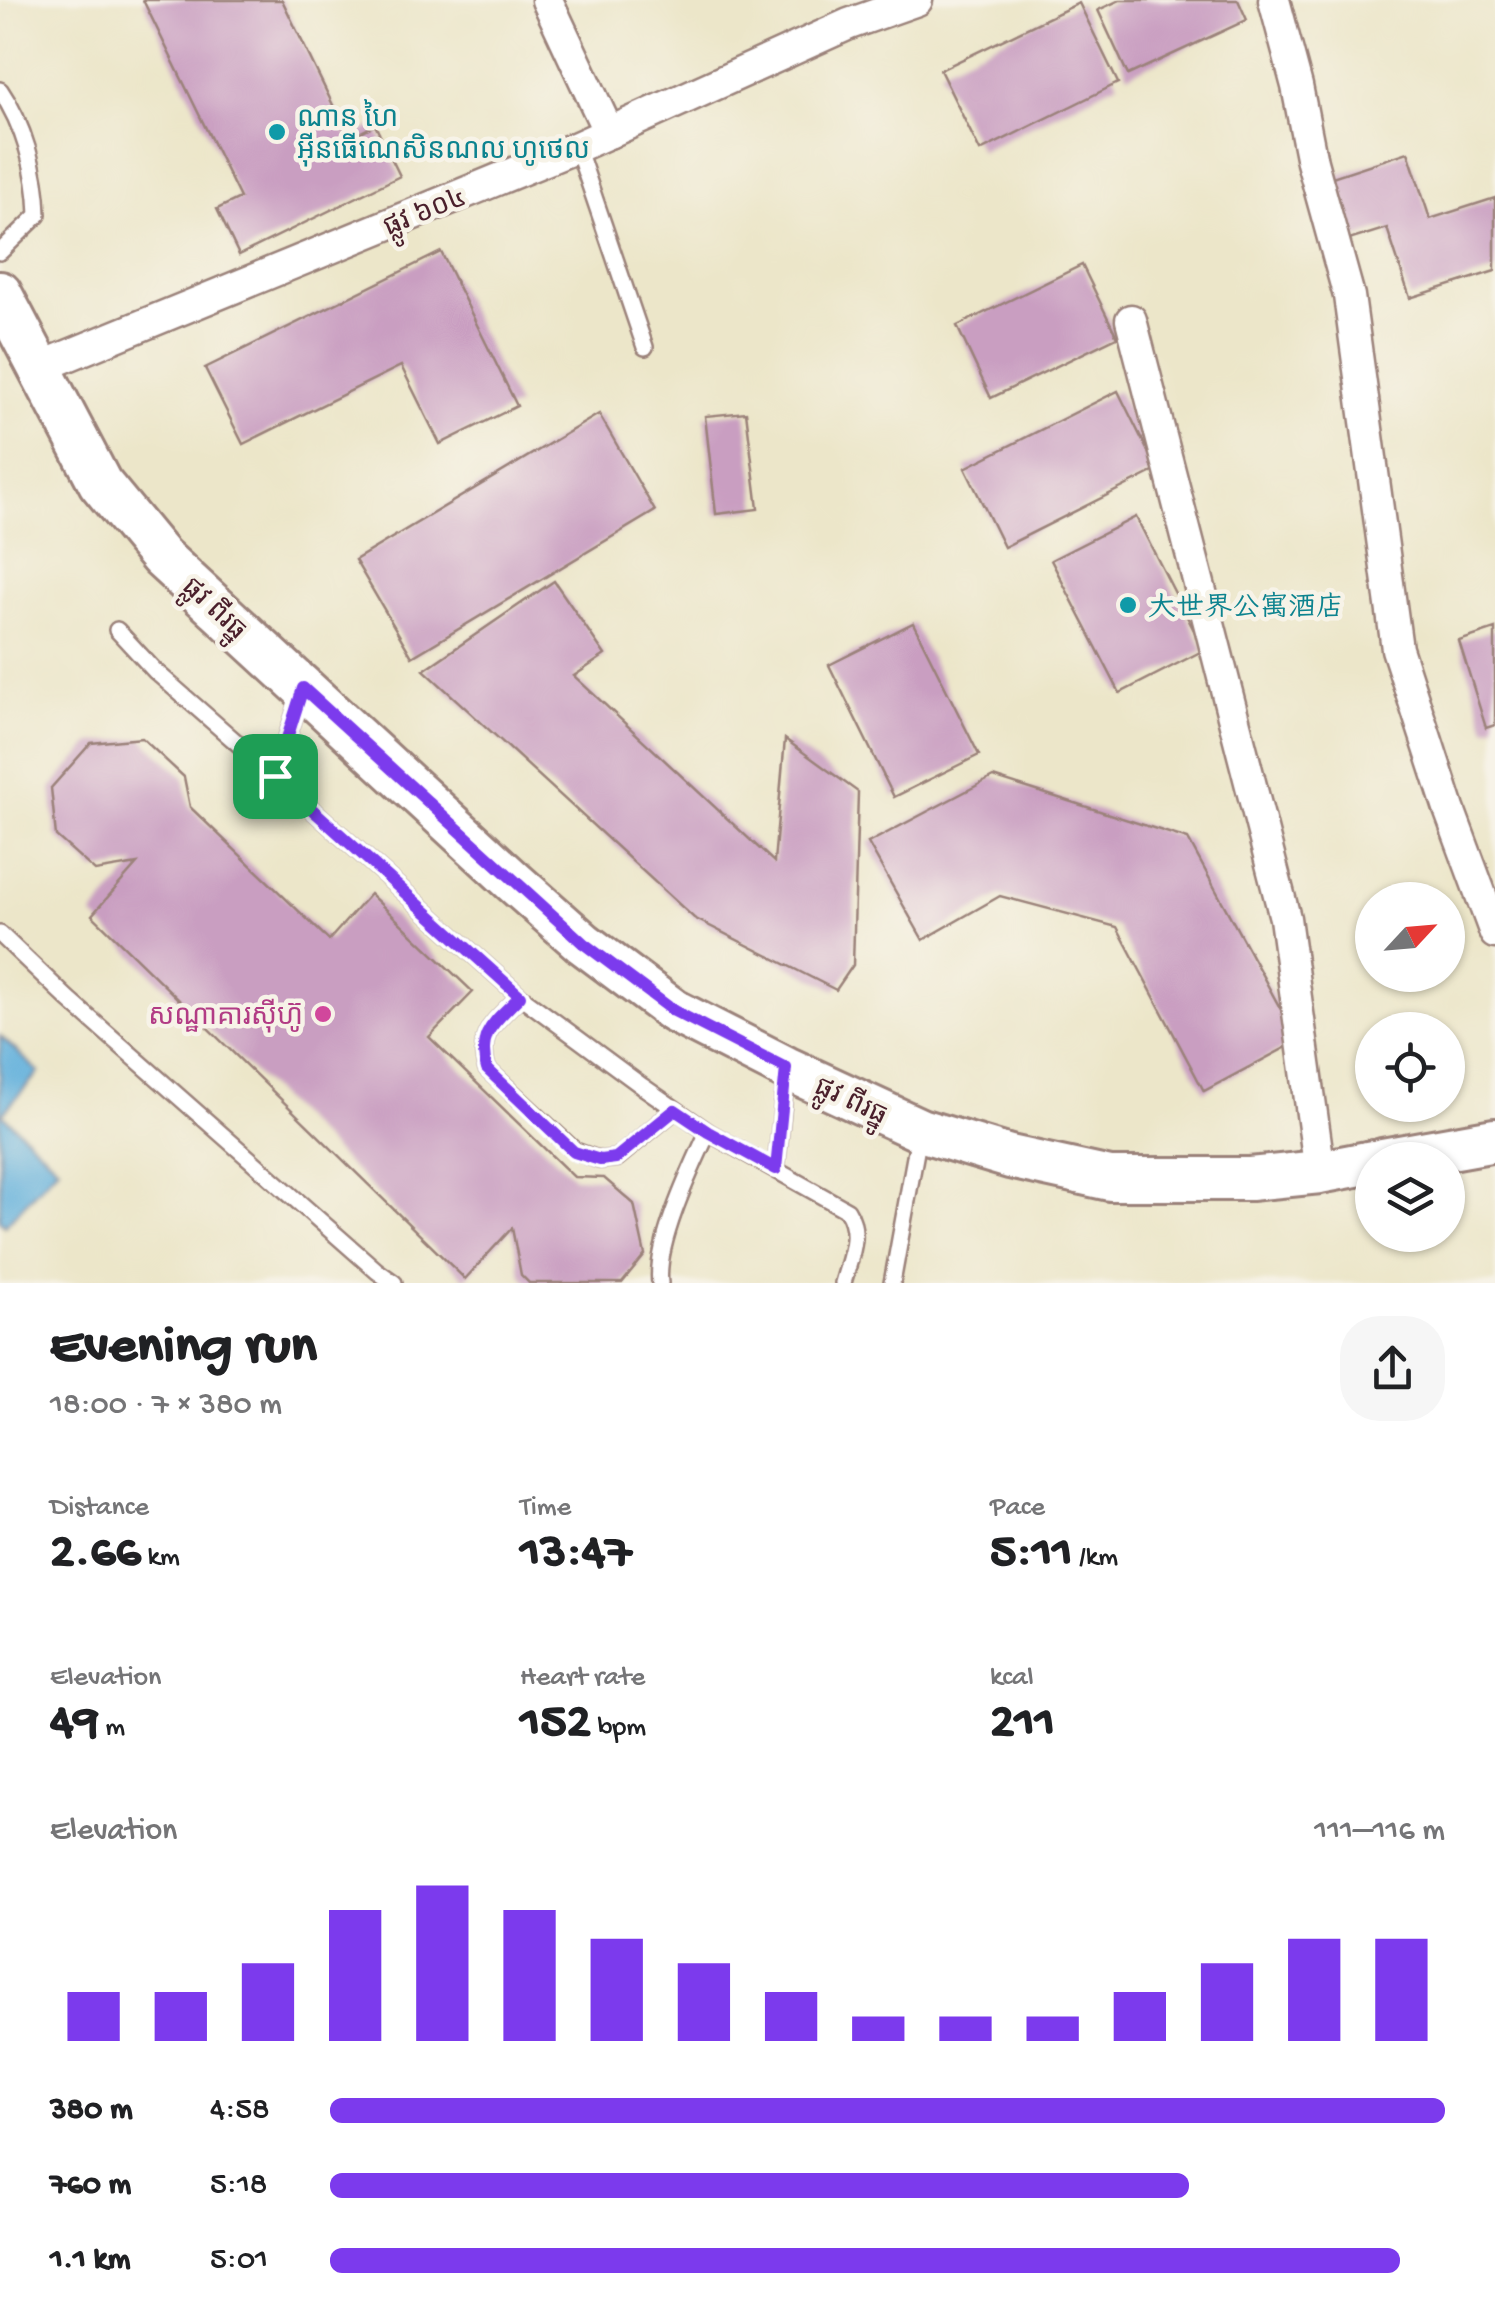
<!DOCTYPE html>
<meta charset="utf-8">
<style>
:root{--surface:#fff;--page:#f6f6f6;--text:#202124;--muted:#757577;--accent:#7c3aed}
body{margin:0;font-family:"Gochi Hand","LXGW WenKai TC","Noto Sans Khmer",sans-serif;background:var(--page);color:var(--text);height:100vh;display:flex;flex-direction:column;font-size:38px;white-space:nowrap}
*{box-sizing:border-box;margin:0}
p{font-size:32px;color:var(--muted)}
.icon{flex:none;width:55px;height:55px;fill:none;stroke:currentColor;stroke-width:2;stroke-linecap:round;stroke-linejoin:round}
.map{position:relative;height:1283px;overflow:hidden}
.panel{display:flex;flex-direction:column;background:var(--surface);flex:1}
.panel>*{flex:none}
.needle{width:65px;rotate:64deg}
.controls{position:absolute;left:1355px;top:882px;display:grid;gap:20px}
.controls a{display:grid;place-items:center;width:110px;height:110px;border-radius:50%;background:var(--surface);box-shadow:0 2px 8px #0004;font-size:50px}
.pin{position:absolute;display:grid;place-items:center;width:85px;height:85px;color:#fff;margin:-42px;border-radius:20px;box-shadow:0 5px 15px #0006}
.round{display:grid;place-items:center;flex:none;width:105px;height:105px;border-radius:40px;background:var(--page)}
.summary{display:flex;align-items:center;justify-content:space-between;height:170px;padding:0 50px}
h1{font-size:55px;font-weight:700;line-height:75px}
.figures{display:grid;grid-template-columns:repeat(3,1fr);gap:15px;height:170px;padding:10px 50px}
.figures div{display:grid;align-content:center}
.figures b{font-size:50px;font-weight:700}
.figures small{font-size:28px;font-weight:400}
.figures p{font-size:28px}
.chart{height:280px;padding:20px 50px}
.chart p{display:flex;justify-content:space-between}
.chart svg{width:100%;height:180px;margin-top:10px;stroke:var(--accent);stroke-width:6}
ul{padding:0 50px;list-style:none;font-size:32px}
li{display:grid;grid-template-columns:160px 120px 1fr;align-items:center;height:75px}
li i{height:25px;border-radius:12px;background:var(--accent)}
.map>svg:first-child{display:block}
</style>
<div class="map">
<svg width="1495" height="1283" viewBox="0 0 1495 1283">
<rect width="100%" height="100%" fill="#f7f3e8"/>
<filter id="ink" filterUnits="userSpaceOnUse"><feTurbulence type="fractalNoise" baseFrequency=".01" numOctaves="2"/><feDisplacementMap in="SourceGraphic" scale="20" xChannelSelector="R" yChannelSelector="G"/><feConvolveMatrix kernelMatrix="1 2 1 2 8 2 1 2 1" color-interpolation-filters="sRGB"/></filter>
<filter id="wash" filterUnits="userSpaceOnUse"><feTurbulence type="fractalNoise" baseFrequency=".0048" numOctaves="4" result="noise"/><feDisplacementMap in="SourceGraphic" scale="40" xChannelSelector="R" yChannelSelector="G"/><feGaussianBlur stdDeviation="2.25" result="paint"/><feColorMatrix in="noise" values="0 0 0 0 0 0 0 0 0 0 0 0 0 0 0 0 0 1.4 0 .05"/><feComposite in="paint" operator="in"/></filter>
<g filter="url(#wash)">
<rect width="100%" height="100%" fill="#ece6c9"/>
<polygon fill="#62b0dc" stroke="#566884" stroke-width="2.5" points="0,1036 39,1072 2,1114 58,1167 5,1225 0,1220"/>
<g id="blocks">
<g fill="#c99ec1">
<polygon points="143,0 282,0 349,138 375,125 400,176 239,255 217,209 240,198"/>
<polygon points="1120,0 1238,0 1247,20 1128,75 1098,10"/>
<polygon points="1079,3 1118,83 980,151 940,70"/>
<polygon points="1408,152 1430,219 1495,198 1495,271 1410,298 1387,228 1346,241 1326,179"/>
<polygon points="441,252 517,406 440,444 401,366 243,444 205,368"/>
<polygon points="1082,265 1117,337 991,398 957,326"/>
<polygon points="1118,391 1157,470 1004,547 965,468"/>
<polygon points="746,412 758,509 716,514 705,416"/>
<polygon points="599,414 655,511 412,657 355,560"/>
<polygon points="1136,517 1204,650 1120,693 1051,560"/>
<polygon points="554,581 605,655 574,676 774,862 785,739 858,792 853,965 836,990 694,918 424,670"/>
<polygon points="913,623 979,755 894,797 829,665"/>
<polygon points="1495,629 1495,725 1486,728 1459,641"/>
<polygon points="142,738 184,777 190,807 329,940 370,894 473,992 429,1037 574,1177 604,1178 634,1204 645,1255 622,1283 529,1283 521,1275 512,1228 465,1279 92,915 137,864 95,871 56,836 51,788 91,743"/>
<polygon points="993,777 1188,839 1298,1041 1204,1091 1117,927 1000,896 923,940 868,843"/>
</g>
</g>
</g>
<g filter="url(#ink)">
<use href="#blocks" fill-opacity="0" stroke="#9b827a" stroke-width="2.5"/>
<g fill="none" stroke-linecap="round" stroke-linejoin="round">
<defs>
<g id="service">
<path d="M 0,90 C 24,125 37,172 38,215 L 0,252"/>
<polyline points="577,147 645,347"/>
<polyline points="117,630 155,671 275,776"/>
<path d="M 302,691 L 275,776 L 520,996 L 642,1086 L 708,1132 L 847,1210 C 862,1234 850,1257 843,1283"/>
<polyline points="0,934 69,1000 377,1271 394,1283"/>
<path d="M 520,996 C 496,1022 476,1031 487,1069 L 575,1151 L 600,1160 L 617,1158 L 675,1110"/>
<polyline points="776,1169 786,1072"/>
<path d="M 660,1283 C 655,1244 691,1169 708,1132"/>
<polyline points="892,1283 919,1135"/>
</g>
<g id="minor">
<polyline points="547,0 609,133"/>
<polyline points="1274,0 1297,86 1312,162 1349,296 1397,649 1449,809 1495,933"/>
<polyline points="1131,320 1285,918 1320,1172"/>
<polyline points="38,368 577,147 849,24 917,0"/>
</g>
<g id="secondary">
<polyline points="0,293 100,483 161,557 514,882 583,943 674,1011 786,1068 920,1130 1010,1157 1110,1179 1250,1179 1320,1172 1372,1162"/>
<polyline points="1383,1160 1495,1140"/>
</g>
</defs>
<use href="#service" stroke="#9b827a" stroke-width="20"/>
<use href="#minor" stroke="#9b827a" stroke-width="35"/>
<use href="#secondary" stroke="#9b827a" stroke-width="48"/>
<use href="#service" stroke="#fff" stroke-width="15"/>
<use href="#minor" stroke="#fff" stroke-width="30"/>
<use href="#secondary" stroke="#fff" stroke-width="42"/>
</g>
</g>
<g fill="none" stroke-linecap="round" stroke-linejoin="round" filter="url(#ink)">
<defs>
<path id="route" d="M 303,688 L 583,943 L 674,1011 L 786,1068 L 776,1169 L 708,1132 L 675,1110 L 616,1158 L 600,1160 L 574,1152 L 487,1069 C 476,1031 496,1022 520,996 L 275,776 Z"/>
</defs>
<use href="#route" stroke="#fff" stroke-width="20"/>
<use href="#route" stroke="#7c3aed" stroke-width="12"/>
</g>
<g fill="#0f9aa8" stroke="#f7f3e8" stroke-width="4">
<circle cx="277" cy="132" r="10"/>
<circle cx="1128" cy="605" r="10"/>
</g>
<circle fill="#d1479c" stroke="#f7f3e8" stroke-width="4" cx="323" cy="1014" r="10"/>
<g text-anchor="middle" stroke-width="9" stroke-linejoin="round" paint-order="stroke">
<g font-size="28" fill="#0d838f" stroke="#f7f3e8" text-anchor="start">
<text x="297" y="126">ណាន ហៃ<tspan x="297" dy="32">អ៊ីនធើណេសិនណល ហូថេល</tspan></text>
<text x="1148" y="615">大世界公寓酒店</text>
</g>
<g font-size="28" fill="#4a1f2b" stroke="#f7f3e8">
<text transform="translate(424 210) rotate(-22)" y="10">ផ្លូវ ៦០៤</text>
<text transform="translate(216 607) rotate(43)" y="10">ផ្លូវ ពីរធ្នូ</text>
<text transform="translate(852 1099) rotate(25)" y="10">ផ្លូវ ពីរធ្នូ</text>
</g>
<g font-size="28" fill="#b23c85" stroke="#f7f3e8" text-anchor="end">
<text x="303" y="1024">សណ្ឋាគារស៊ីហ៊ូ</text>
</g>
</g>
</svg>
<div class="controls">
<a><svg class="needle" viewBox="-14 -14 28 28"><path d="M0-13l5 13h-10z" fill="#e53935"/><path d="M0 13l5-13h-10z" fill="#757577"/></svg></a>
<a><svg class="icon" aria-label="locate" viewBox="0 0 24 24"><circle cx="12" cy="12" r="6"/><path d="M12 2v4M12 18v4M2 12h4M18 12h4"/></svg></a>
<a><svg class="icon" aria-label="layers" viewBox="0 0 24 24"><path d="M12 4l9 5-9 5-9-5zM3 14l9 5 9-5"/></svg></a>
</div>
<div class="pin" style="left:275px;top:776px;background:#1e9e55"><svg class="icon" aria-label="arrive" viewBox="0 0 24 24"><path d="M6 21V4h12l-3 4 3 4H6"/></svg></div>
</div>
<section class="panel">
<div class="summary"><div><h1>Evening run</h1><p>18:00 · 7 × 380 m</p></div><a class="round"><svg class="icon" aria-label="share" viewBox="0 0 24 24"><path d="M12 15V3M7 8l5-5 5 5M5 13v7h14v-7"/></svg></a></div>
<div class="figures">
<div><p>Distance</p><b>2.66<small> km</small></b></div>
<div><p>Time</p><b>13:47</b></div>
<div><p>Pace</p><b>5:11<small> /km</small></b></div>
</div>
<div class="figures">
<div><p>Elevation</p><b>49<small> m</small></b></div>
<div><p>Heart rate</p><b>152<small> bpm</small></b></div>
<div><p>kcal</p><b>211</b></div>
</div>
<div class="chart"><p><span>Elevation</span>111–116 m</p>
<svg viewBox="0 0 160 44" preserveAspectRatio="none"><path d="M5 44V32M15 44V32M25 44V25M35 44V12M45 44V6M55 44V12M65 44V19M75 44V25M85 44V32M95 44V38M105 44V38M115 44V38M125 44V32M135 44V25M145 44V19M155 44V19"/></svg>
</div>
<ul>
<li><b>380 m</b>4:58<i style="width:100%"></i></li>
<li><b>760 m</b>5:18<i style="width:77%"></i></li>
<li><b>1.1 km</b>5:01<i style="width:96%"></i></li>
</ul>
</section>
